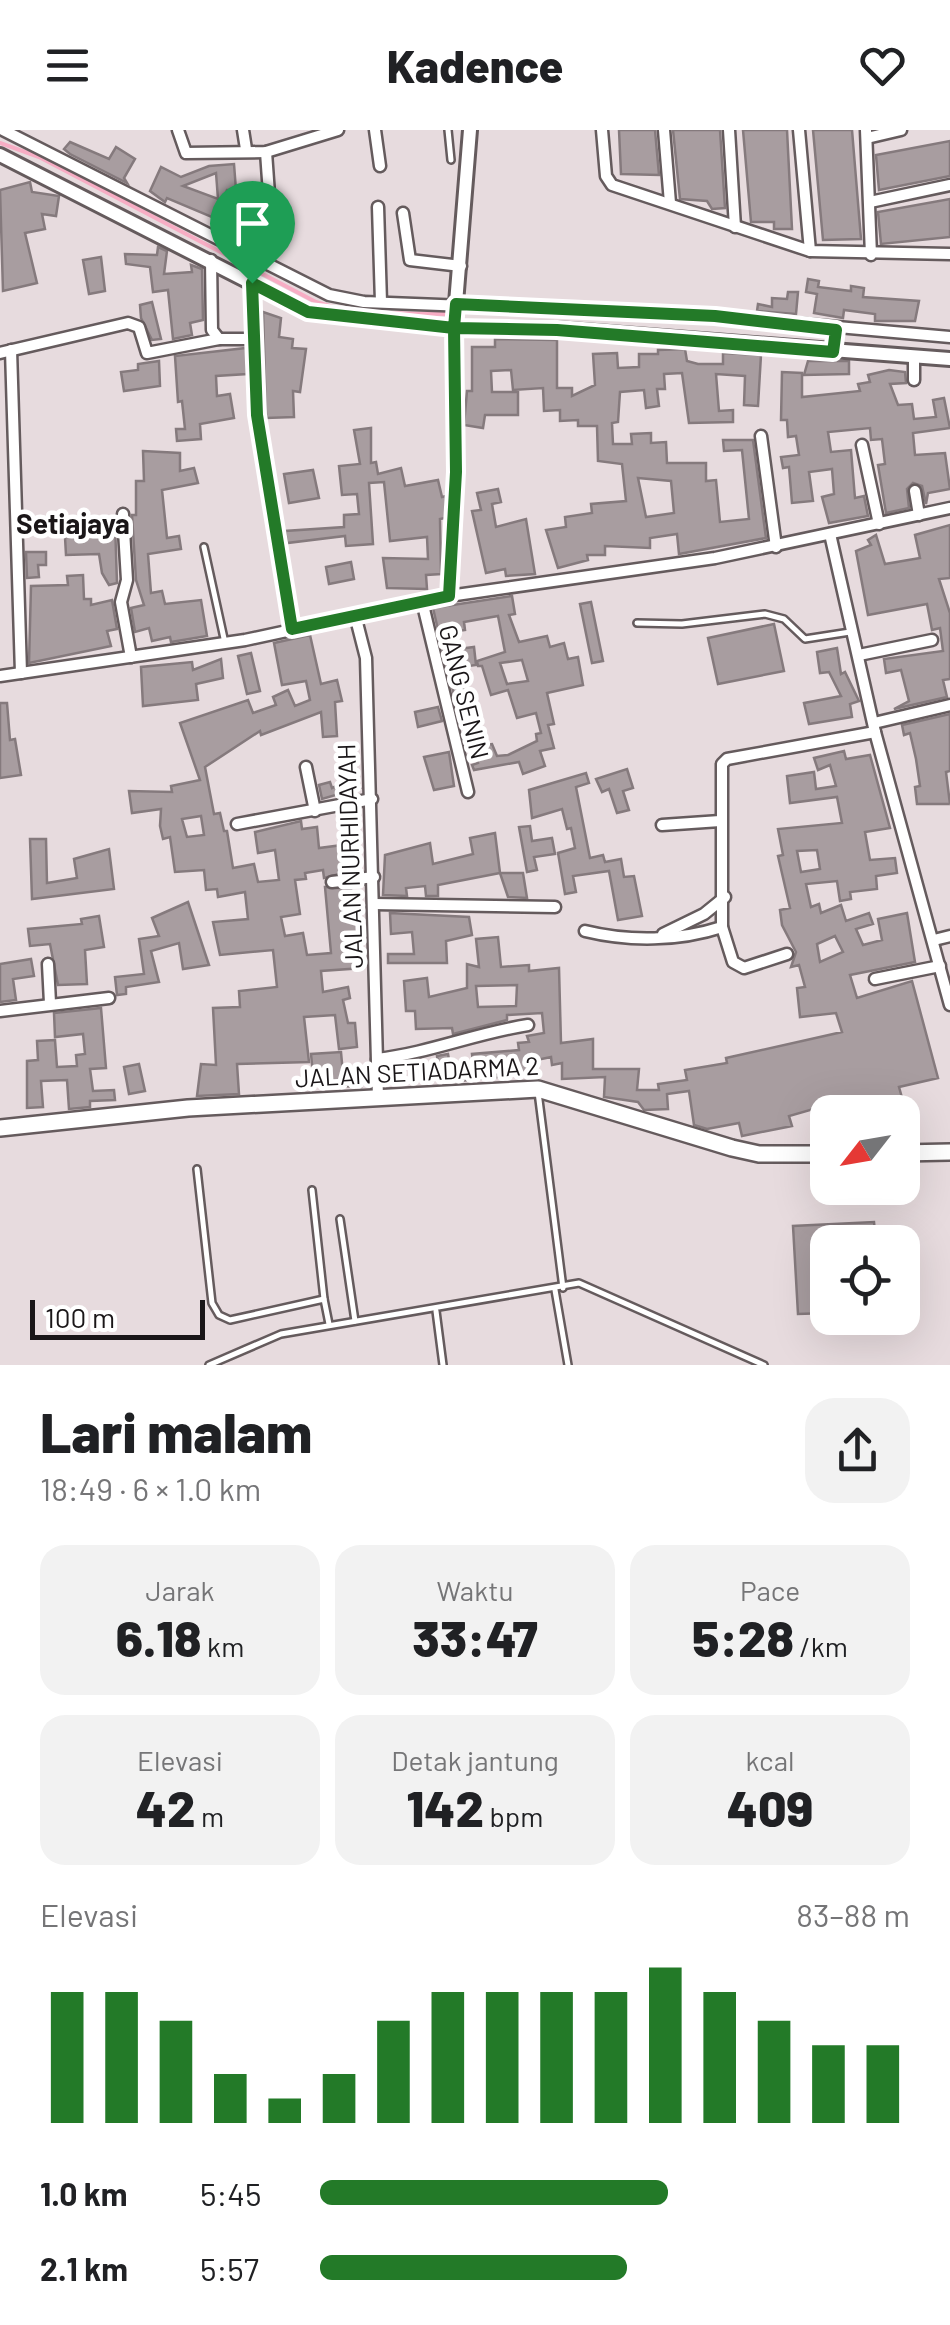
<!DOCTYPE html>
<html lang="id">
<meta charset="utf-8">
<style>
:root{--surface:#fff;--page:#f2f2f2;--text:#202124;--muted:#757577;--accent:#237a28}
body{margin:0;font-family:Barlow,sans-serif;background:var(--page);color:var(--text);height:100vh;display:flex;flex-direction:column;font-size:38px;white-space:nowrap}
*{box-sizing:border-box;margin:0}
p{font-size:32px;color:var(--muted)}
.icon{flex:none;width:55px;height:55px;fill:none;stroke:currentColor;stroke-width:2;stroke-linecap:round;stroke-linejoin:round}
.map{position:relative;height:1235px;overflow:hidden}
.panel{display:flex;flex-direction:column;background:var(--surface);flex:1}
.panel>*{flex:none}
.needle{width:65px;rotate:239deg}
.fabs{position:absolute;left:810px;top:965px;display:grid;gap:20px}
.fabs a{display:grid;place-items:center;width:110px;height:110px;border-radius:20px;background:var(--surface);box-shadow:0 10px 40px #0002;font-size:50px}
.scale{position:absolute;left:30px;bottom:25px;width:175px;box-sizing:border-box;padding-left:10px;border:5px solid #1a1618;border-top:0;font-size:28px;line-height:35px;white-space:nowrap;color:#1a1618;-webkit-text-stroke:8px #fff;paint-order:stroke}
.pin{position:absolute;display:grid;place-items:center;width:85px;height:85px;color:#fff;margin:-102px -42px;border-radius:50% 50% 50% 0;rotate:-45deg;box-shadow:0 0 10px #0007}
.pin .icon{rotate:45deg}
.round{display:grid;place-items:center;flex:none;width:105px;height:105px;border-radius:30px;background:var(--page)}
.head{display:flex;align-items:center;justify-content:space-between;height:170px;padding:0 40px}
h1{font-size:55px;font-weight:800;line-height:75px}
.stats{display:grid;grid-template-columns:repeat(3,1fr);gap:15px;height:170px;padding:10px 40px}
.stats div{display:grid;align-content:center;border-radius:25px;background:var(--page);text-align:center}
.stats b{font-size:50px;font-weight:800}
.stats small{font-size:28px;font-weight:400}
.stats p{font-size:28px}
.chart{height:280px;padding:20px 40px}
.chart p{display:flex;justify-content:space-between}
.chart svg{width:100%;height:180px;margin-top:10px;stroke:var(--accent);stroke-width:6}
ul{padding:0 40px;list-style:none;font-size:32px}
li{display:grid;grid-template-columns:160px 120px 1fr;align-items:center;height:75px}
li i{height:25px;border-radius:12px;background:var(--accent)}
header{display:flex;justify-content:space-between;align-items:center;height:130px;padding:0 40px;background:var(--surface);font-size:45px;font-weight:800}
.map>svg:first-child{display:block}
</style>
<header><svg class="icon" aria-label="menu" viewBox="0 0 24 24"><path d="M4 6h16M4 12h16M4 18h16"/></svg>Kadence<svg class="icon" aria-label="heart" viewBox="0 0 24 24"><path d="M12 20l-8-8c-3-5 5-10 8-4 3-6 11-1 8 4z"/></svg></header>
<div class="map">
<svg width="950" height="1235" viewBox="0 0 950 1235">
<rect width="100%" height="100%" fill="#e7dbde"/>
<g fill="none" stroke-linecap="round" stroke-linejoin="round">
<g stroke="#f7adc4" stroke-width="4">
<polyline points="0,13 39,27 316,172 347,181"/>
<polyline points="371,183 447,184"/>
</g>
</g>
<g fill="#a89da0" stroke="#857a7d" stroke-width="2.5" fill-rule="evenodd">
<polygon points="619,0 655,0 659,45 621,44"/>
<polygon points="673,0 720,0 725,78 712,79 707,71 680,69"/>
<polygon points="743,0 787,0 792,99 774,99 774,92 751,92"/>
<polygon points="813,0 852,0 861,109 823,110"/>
<polygon points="950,11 950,46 879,60 876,25"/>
<polygon points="70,12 109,29 116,17 135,29 124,48 127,53 70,24 64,19"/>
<path d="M 234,34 L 236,60 L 227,60 L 214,88 L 167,68 L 165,72 L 150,61 L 161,37 L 181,47 L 209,36 ZM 216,43 L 218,69 L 183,56 Z"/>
<polygon points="30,52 32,62 59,66 56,86 42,84 45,99 25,103 37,153 3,161 0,60"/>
<polygon points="950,69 950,107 881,114 878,82"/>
<polygon points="158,117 167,121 164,144 192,142 191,135 202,139 203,190 190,193 192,205 173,209 168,160 153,162 150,137 126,134 125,124 157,125"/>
<polygon points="101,127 105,161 89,164 83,130"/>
<polygon points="808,149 819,151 818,157 851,161 851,156 864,158 863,167 919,171 915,191 875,191 875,184 844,180 843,188 814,183 817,164 806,162"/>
<polygon points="788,162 798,162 796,184 757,181 758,174 772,177 772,168 787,169"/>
<polygon points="152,172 161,209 152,210 141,188 140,175"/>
<polygon points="263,182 281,188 279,207 293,209 292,218 306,219 300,262 293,261 294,287 266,288"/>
<path d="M 495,209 L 557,210 L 557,258 L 572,258 L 572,266 L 595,255 L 593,224 L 617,223 L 618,238 L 639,237 L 639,224 L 658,224 L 658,220 L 685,219 L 687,231 L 698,234 L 723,234 L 723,223 L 761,225 L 758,276 L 744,275 L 745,246 L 716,244 L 719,281 L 733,280 L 733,292 L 689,293 L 682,243 L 664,244 L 665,259 L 657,259 L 659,276 L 646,278 L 644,260 L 620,262 L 618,292 L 612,293 L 613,314 L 632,314 L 631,304 L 651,303 L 651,313 L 666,312 L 667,333 L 706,333 L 706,351 L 716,350 L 720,392 L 749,389 L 742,320 L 724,321 L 723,310 L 753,310 L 766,408 L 679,424 L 677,404 L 650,408 L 650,418 L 605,416 L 605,425 L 587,425 L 588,430 L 558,438 L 546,400 L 566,397 L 565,387 L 592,383 L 591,374 L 626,371 L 622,334 L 598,331 L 597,296 L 578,296 L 578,290 L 560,291 L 560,280 L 544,281 L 543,258 L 513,260 L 511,240 L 491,241 L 492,262 L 518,262 L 518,285 L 485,285 L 483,298 L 464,295 L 467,261 L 472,261 L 472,217 L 495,217 ZM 638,348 L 671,351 L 674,383 L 646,387 Z"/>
<polygon points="246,218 247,244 216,246 217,266 230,264 234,288 200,294 201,309 177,311 176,299 185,299 182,271 178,272 175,226"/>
<polygon points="159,231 160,256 124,261 121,242 138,240 138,234"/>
<polygon points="808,231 849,231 849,244 804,245"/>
<polygon points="889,240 905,242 906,253 890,254 898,275 912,274 914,289 936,287 933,270 944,268 950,298 913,303 915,325 945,323 950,359 928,363 926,374 922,356 913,353 907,359 909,378 886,383 878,335 885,334 882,309 871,310 870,298 828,302 831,322 851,320 855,368 864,366 868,386 829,393 822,367 834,364 832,339 809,342 813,371 792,373 789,337 783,338 781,327 799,325 796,306 788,307 787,290 781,290 782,242 802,243 802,267 860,261 858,254 870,252 868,245"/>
<polygon points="371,298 371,333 376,332 378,344 401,338 405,356 438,350 442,367 446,366 445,388 440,389 441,444 426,445 427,459 387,458 383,428 428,429 427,407 390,411 384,352 369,353 373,414 346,416 345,406 287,413 285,401 344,397 344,385 359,384 357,364 342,365 339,336 360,334 354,300"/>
<polygon points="143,321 180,323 180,341 194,338 198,353 162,360 167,408 179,406 181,419 148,424 151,463 162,461 165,474 201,470 207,506 171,512 170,507 152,511 149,498 135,502 131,478 144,475 136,450 132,385 136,385 136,351 144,351"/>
<polygon points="313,340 319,368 289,373 284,344"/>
<polygon points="498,359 501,372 492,374 496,397 526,389 535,444 506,446 505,439 486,443 472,381 481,380 477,363"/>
<polygon points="86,392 88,400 105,399 105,394 115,393 117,453 109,455 102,443 99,424 66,425 65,407 76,407 73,394"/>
<polygon points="950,395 950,448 939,449 950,483 950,549 943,550 947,567 894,579 909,571 901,540 886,543 884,529 943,521 940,498 932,500 927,474 868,485 856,421 871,415 868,410 876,405 885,434 920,428 915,405"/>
<polygon points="26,422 46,422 46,435 38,435 39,447 27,448"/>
<polygon points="351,432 354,449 329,454 326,437"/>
<polygon points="83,445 84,469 91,469 91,475 112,470 117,499 107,501 111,516 29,533 31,456 68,455 67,446"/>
<path d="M 512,466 L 515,484 L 509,485 L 519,512 L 547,506 L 550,517 L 564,513 L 568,529 L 578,527 L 583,555 L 547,563 L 554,594 L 548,595 L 554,618 L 540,621 L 545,636 L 523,644 L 519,632 L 474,640 L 472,635 L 478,633 L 475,616 L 492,614 L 497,626 L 508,625 L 537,611 L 536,604 L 541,603 L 536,583 L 517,588 L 508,560 L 491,565 L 482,536 L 478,536 L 477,531 L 505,522 L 498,486 L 464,492 L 465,500 L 439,504 L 433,478 ZM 522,530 L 528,551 L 507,554 L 500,533 Z"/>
<polygon points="591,472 603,531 592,533 580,474"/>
<polygon points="774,494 784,541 718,554 708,508"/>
<path d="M 310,505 L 321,554 L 337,550 L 342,571 L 335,572 L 337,606 L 323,607 L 321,582 L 261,605 L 260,601 L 205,637 L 214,684 L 220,683 L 224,701 L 227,701 L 233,738 L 254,734 L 258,752 L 279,750 L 275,720 L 258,723 L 255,702 L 301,691 L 302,699 L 317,697 L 319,718 L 358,713 L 359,723 L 350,724 L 351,741 L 324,748 L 323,740 L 305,743 L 306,749 L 295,750 L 300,784 L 281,787 L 285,806 L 303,803 L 307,825 L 331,823 L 325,757 L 351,759 L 352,782 L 359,782 L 363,838 L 321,841 L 323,862 L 348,857 L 350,868 L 343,870 L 348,893 L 355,893 L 357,917 L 339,919 L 335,885 L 304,887 L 309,932 L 237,934 L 239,964 L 197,966 L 201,934 L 216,935 L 213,878 L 240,877 L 239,861 L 277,857 L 273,820 L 220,825 L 213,792 L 248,789 L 245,762 L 218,767 L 217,759 L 206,760 L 204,740 L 175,742 L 170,707 L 163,709 L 160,696 L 161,679 L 132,683 L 129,661 L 172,662 L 171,656 L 200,650 L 180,593 L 248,570 L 253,583 L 276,575 L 273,567 L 288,560 L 295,576 L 310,570 L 306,551 L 282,555 L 274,513 ZM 201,686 L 204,705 L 187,707 L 182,689 Z"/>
<polygon points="474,517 476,535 461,537 467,575 457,577 443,521"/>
<polygon points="837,518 841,544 845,542 859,571 850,574 852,587 809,594 804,573 841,566 829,542 820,543 817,522"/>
<polygon points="251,523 260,561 247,564 238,526"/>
<polygon points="221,529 223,548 196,554 198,570 143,576 141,537 192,532 193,540"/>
<polygon points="0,573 7,573 10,610 15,609 21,645 0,648"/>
<polygon points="438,577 442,591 418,597 415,582"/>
<polygon points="950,584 950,641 946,642 950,674 917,674 915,657 920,656 916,629 910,603 904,605 902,595"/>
<path d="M 844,621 L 846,629 L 870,625 L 890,698 L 865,702 L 870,730 L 895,728 L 897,743 L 876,746 L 877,759 L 850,762 L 851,769 L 840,771 L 837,751 L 806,754 L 811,777 L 819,774 L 821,783 L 841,775 L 846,791 L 869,783 L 873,794 L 856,799 L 863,815 L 882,810 L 878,789 L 907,783 L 915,832 L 850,845 L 857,868 L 912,851 L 938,948 L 899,957 L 906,982 L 851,982 L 848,969 L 789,986 L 792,996 L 742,1006 L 739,993 L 707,999 L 694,995 L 689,961 L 667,964 L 668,979 L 644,980 L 638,972 L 604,967 L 605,947 L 562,949 L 562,933 L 552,935 L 551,927 L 527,932 L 528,944 L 441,953 L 437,926 L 448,924 L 450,935 L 473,932 L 472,924 L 519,920 L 518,913 L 529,912 L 527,906 L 544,903 L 542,883 L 507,885 L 507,890 L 453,904 L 452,898 L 416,899 L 415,881 L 406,881 L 404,851 L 427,848 L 429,867 L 467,858 L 467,834 L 479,837 L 476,809 L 498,807 L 501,837 L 529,835 L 529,841 L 559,838 L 561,913 L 593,909 L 593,939 L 639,939 L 637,960 L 659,960 L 658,954 L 687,950 L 685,940 L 727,933 L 726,928 L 842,902 L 836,883 L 800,887 L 797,858 L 805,857 L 799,835 L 791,837 L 796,822 L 782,795 L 780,780 L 790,778 L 778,726 L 783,725 L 778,699 L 842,693 L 837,667 L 790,673 L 787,646 L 814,642 L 816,659 L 836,656 L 830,635 L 818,640 L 814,628 ZM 817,720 L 820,739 L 801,742 L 797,721 ZM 835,806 L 843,822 L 820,832 L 817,814 ZM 517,855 L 516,876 L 478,877 L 476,856 Z"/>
<polygon points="449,622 454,656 434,660 424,627"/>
<polygon points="627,639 633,658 623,661 629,680 617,683 609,659 602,662 596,649"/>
<polygon points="586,643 589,653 576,657 590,728 603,725 605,732 621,729 624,747 634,746 642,786 618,790 609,741 573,746 576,762 565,764 558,723 575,718 571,698 567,699 562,679 532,688 529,660"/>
<polygon points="356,648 360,658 322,669 319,655 330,652 332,658"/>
<polygon points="530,696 532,711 552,708 555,724 534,727 537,740 527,742 519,697"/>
<polygon points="495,703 500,743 523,743 527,768 508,767 500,743 438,755 438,766 426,766 425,756 406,758 407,766 383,765 385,725 430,713 433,734 473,724 470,708"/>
<polygon points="30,709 46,709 47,753 77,748 74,729 109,719 114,759 32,769"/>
<polygon points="188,772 209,835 183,839 179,813 151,821 159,852 126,857 126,864 117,865 115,847 144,844 139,809 159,806 152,788"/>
<polygon points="390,783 469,787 472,805 446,811 447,833 388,833 388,824 414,824 412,802 391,804"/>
<polygon points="99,786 104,817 85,820 87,854 58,855 50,814 30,816 28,799 82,794 81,789"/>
<polygon points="31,829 34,846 13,849 16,870 0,872 0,834"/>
<polygon points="101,878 106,938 90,939 93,961 114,960 115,970 90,971 90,977 69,979 67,950 41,951 43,977 27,978 27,931 38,930 37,911 55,910 57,937 77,936 76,925 85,924 83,904 55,907 54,883"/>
<polygon points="341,922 343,944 359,943 361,957 314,955 311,924"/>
<polygon points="139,934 145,961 129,964 124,937"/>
<polygon points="874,1092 876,1112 828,1112 828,1183 798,1184 793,1096"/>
</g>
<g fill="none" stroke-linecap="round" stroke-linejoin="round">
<defs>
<g id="service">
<polyline points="448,0 451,30"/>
<polyline points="204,417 225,513"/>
<polyline points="637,493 682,494 765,484 784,489 805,509 850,502"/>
<polyline points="538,962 563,1158"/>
<polyline points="197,1039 212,1173 219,1185 230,1190 324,1169 329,1194"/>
<polyline points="312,1060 324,1169"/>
<polyline points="340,1089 355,1191"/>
<polyline points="555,1160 568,1235"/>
<polyline points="436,1181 443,1235"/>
<polyline points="209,1235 281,1204 579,1153 764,1235"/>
</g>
<g id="minor">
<polyline points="3,0 329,165 364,172 715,186 950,207"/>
<polyline points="178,0 186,23 266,22 338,0"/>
<polyline points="243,0 246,19"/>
<polyline points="375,0 380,36"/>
<polyline points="602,0 606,46 612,55 810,121 950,124"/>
<polyline points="664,0 670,73"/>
<polyline points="729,0 735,97"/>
<polyline points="799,0 810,121"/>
<polyline points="866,0 871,125"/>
<polyline points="867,8 901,0"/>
<polyline points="266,22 270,78"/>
<polyline points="870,72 950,55"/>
<polyline points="378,77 381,172"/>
<polyline points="403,83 410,130 461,136"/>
<polyline points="211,130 212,200 219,209"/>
<polyline points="253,153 257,285 292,499"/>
<polyline points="11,220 21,543"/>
<polyline points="0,223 128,193 139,197 147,223 219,209 252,209"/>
<polyline points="914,228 914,250"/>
<polyline points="761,306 776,417"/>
<polyline points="862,315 879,394"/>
<polyline points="915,361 919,385"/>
<polyline points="123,384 127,450 121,472 131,527"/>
<polyline points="830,404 875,602 950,875"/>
<polyline points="449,466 456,342 454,198"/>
<polyline points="422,471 468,662"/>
<polyline points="355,485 366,528 378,968"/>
<polyline points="859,525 932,510"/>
<polyline points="0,546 245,510 449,466 715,428 950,378"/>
<polyline points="874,593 950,575"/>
<polyline points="306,637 315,681"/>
<polyline points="237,694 372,669"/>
<polyline points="662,695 720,691"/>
<polyline points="332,752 374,747"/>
<polyline points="374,774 555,777"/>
<polyline points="722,797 733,832 744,838 787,824"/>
<path d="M 585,801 C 630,812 679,811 722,797 L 722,634 L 727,629 L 875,602"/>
<polyline points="663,804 704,784 725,767"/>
<polyline points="934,810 950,806"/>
<polyline points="48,834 50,873"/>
<polyline points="875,849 940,836"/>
<polyline points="0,881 109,868"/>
<path d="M 377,929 C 429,923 476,903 528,895"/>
</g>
<g id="tertiary">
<polyline points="0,25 308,182 454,198 557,199 950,229"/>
<polyline points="454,198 470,0"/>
</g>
<g id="secondary">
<polyline points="0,998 188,978 538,959 732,1018 759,1024 828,1024"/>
<polyline points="902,1023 950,1022"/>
</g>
</defs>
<use href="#service" stroke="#655b5d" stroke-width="10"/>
<use href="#minor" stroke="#655b5d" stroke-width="15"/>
<use href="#tertiary" stroke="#655b5d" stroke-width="18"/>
<use href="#secondary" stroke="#655b5d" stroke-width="20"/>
<use href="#service" stroke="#fff" stroke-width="5"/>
<use href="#minor" stroke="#fff" stroke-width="10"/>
<use href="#tertiary" stroke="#fff" stroke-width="12"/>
<use href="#secondary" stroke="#fff" stroke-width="15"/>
</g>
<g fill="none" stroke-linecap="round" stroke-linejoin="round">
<defs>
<polyline id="route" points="252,153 257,285 292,499 449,466 456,342 454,198 557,200 833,222 836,200 715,186 456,174 454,198 308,182 252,153"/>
</defs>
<use href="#route" stroke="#fff" stroke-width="20"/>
<use href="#route" stroke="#237a28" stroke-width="12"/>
</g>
<g text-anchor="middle" stroke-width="9" stroke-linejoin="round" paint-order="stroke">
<g font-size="25" fill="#1a1618" stroke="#fff">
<text transform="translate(464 562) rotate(76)" y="9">GANG SENIN</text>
<text transform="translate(350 726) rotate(-92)" y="9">JALAN NURHIDAYAH</text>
<text transform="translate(417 942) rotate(-3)" y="9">JALAN SETIADARMA 2</text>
</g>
<g font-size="28" font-weight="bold" fill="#1a1618" stroke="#fff">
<text x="73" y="404">Setiajaya</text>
</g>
</g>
</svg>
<div class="fabs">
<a><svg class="needle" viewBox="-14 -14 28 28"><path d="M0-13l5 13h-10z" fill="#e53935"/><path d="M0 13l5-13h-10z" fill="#757577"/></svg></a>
<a><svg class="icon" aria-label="locate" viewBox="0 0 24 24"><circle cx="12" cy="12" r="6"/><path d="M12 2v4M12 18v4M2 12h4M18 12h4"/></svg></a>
</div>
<div class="scale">100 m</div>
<div class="pin" style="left:252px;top:153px;background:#1e9e55"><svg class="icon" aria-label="arrive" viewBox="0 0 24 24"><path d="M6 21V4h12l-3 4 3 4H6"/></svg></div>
</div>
<section class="panel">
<div class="head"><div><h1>Lari malam</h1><p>18:49 · 6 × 1.0 km</p></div><a class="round"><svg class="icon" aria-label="share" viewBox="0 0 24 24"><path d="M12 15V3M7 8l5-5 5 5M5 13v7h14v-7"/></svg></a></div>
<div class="stats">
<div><p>Jarak</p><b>6.18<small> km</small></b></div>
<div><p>Waktu</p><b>33:47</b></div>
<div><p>Pace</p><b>5:28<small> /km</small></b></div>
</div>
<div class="stats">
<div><p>Elevasi</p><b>42<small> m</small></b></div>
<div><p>Detak jantung</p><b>142<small> bpm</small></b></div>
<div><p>kcal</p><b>409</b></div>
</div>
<div class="chart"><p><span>Elevasi</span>83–88 m</p>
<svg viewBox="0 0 160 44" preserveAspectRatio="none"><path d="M5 44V12M15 44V12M25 44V19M35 44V32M45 44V38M55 44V32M65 44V19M75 44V12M85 44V12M95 44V12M105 44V12M115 44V6M125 44V12M135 44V19M145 44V25M155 44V25"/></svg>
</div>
<ul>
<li><b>1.0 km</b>5:45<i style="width:59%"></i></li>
<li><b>2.1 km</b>5:57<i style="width:52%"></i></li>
</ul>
</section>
